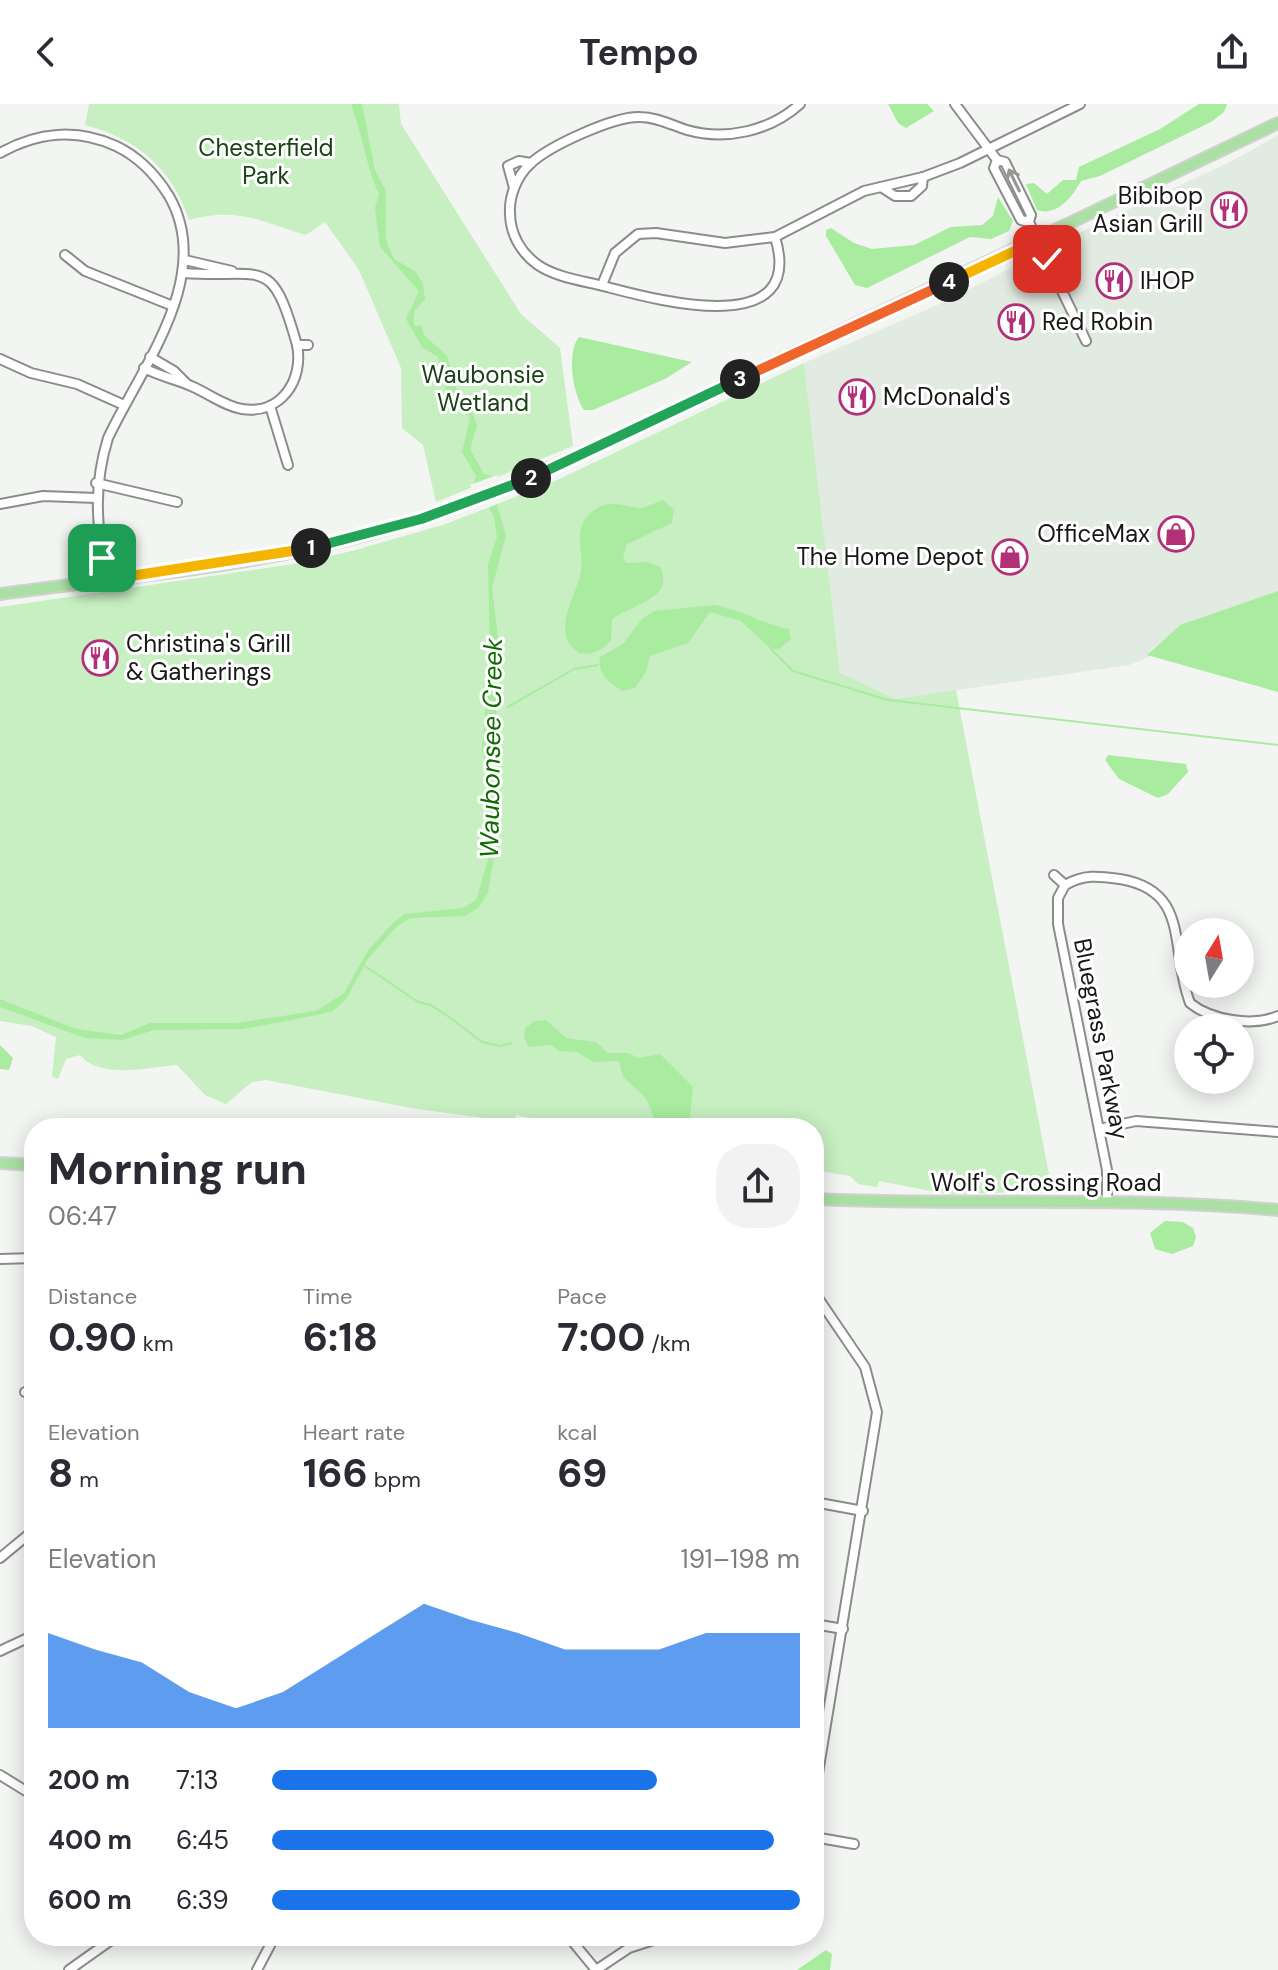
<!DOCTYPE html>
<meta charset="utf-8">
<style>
:root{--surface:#fff;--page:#f2f2f3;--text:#2b2b33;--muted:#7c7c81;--accent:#1a73e8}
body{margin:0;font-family:"DM Sans",sans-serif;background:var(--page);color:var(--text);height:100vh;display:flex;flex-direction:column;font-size:30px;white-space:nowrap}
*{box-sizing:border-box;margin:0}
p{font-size:26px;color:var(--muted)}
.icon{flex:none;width:44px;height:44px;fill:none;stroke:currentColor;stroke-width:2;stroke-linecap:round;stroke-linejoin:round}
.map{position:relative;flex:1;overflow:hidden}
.side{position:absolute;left:24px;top:1014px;width:800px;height:828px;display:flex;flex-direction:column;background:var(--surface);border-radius:32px;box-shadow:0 4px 20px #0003}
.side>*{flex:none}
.needle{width:52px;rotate:11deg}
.buttons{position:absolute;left:1174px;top:814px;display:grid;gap:16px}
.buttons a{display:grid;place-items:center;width:80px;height:80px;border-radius:50%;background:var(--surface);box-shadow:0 4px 20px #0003;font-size:40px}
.pin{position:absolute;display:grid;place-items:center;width:68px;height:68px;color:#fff;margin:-34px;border-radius:16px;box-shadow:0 4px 12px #0006}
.km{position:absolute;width:40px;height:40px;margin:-20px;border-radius:50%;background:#222;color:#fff;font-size:22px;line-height:40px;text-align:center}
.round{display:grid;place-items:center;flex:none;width:84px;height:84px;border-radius:32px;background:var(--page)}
.summary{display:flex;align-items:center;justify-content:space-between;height:136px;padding:0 24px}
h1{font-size:44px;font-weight:700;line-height:60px}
.stats{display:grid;grid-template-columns:repeat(3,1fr);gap:12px;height:136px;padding:8px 24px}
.stats div{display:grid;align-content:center}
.stats b{font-size:40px;font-weight:700}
.stats small{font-size:22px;font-weight:400}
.stats p{font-size:22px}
.chart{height:224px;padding:16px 24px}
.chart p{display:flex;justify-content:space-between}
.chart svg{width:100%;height:144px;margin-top:8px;fill:var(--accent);opacity:.7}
ul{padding:0 24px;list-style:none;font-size:26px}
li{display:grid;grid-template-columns:128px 96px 1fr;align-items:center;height:60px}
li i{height:20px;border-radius:10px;background:var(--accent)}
header{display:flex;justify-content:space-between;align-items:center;height:104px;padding:0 24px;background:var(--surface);font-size:36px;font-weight:700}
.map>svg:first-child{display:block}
</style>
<header><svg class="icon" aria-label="back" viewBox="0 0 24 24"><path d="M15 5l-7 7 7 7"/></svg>Tempo<svg class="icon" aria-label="share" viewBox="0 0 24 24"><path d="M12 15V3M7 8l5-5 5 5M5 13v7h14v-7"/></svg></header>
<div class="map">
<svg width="1278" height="1866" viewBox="0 0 1278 1866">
<rect width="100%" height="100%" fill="#f2f5f1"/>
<polygon fill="#e2ebe1" points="1278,31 1278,487 1180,521 1149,548 1149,553 1129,561 896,595 840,570 804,259 944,198 1099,119 1232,57"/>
<g fill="#c7efc1">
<path d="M 89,0 L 399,0 L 401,20 L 521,210 L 560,244 L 573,342 L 436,398 L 423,341 L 402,324 L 401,264 L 359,166 L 325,118 L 306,131 C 260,117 237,103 189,116 C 173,65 136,34 85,21 Z"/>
<path d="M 804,259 L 840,569 L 896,595 L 956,586 L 1052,1086 L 951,1091 L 879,1077 L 877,1083 L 858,1080 L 850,1072 L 814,1066 L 814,1024 L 554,1024 L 553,1018 L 516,1011 L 515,1017 L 506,1017 L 411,1004 L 266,976 L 252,978 L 226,1000 L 205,991 L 177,961 C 150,963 100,976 80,951 L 66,955 L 58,975 L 52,972 L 56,933 L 32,922 L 0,917 L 0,503 L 294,460 L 352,447 L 446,420 L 553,378 Z"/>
</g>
<g fill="#a9eca0">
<path d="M 351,0 L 362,0 L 375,66 L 386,87 L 386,136 L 394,155 L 416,168 L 423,180 L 425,195 L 414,208 L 414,221 L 422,222 L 424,231 L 447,252 L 459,295 L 473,309 L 477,322 L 470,345 L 484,370 L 493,372 L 494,391 L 506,431 L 492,484 L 498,535 L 496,612 L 489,637 L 495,745 L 488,789 L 478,804 L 465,812 L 411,814 L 397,822 L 368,855 L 346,895 L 333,907 L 317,911 L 243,925 L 154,926 L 122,936 L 85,934 L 0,903 L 0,895 L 76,925 L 121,931 L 150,919 L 236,919 L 316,907 L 344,889 L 369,845 L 395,817 L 405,810 L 463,804 L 476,796 L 490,749 L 488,673 L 482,646 L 490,546 L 488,460 L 497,433 L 494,412 L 474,379 L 476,372 L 462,348 L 470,314 L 448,294 L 438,253 L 422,243 L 406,215 L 419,187 L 380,143 L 375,104 L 379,90 C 366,63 362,29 351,0 Z"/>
<polygon points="888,0 927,0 934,7 906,24 898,19"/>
<path d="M 1199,0 L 1227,0 L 1224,8 L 1211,18 L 1100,72 L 1081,77 C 1073,92 1057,113 1037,106 L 1026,80 L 1034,79 L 1047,90 L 1063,76 L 1076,76 L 1079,63 L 1160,25 Z"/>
<polygon points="998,93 1013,117 1009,127 991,135 970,133 867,184 855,181 826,132 826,126 831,124 854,139 872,145 914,141 951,123 982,121 993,112"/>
<path d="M 579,233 L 692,258 L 665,275 L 593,306 L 584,306 C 573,291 566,249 579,233 Z"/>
<path d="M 663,396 L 674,406 L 672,419 L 627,440 L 623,454 L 626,459 L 648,458 L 660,463 C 676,495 630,501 612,515 L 611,536 C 603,546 592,552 579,549 C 549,528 576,494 581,468 C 585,446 569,422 596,405 C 610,395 625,403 639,404 C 646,405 655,398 663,396 Z"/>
<polygon points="1278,487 1278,588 1147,551 1180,521"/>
<path d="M 715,501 C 742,506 765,521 789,525 L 791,535 L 779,545 L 771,545 L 741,517 L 710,508 L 688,539 L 650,552 L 646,568 L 635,584 L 623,587 C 610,580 597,569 600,553 L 623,540 L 642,515 L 654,507 Z"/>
<polygon points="1108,651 1186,660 1188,668 1168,690 1158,694 1119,675 1105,656"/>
<polygon points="546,916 566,934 596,938 608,949 628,949 639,954 660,950 693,983 689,1021 672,1024 656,1019 646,994 623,973 619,957 594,958 577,948 559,947 552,941 529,943 524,934 525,924 535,917"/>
<polygon points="0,941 13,954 9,966 0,965"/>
<polygon points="1165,1117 1183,1118 1193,1124 1196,1133 1193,1142 1172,1150 1155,1145 1150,1129"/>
<polygon points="826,1846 832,1850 830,1866 797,1866"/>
</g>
<polygon fill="#f2f5f1" points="497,371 500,399 485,405 470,381"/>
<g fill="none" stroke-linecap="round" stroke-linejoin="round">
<g stroke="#a9eca0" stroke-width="2">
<polyline points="771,545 793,567 888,596 1278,641"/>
<polyline points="508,603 574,565 598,561"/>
<polyline points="365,862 418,898 431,901 452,915 482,938 500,942 512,939"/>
</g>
<defs>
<g id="minor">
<polyline points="955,0 997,56 994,64 1021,116 1029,118"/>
<path d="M 0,49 C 37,28 77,24 116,42 C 139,53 156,71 169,92 C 215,172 142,262 108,334 C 92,386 98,423 105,476"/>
<polyline points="997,56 1005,58 1031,111 1029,118 1086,237"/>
<polyline points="881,83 895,92 911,92 922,82 923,73"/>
<polyline points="514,84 508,62 519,57 531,59"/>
<path d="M 775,133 C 807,237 657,196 607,183 C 585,177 557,174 538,161 C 521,149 510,130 510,109 C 509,92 517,72 530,60 C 549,42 614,12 640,13 C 657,13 671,21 687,26 C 726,37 770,27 800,0"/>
<polyline points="65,151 85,167 173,202"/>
<polyline points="185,156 232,167"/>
<path d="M 184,169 C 265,175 271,149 297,241 L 308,241"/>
<polyline points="602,181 615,149 638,130 656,129 725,139 775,133 864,87 923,73 960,59 1080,0"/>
<polyline points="150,253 174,267 187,280"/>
<polyline points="0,255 31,269 77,280 124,301"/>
<path d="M 144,264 C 159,272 175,275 191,282 C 208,289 224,302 242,305 C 281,311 304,276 297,241"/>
<polyline points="270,302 288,361"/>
<polyline points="96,379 177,398"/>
<polyline points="0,400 43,392 96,394"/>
<polyline points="1054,771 1065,781"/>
<polyline points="1099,1025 1136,1017 1278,1028"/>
<path d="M 1107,1098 L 1107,1066 L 1058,820 L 1058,794 L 1065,781 C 1084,770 1098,772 1120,775 C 1191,787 1169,844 1190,899 C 1211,916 1252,923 1278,912"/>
<polyline points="0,1155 34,1154"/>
<polyline points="814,1188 865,1263 877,1308 814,1694"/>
<polyline points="25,1288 34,1291"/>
<polyline points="814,1398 863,1407"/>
<polyline points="0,1454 34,1426"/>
<polyline points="814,1520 843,1525"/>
<polyline points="0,1547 34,1531"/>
<polyline points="0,1671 34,1692"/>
<polyline points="814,1733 854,1740"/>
<polyline points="568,1832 596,1866"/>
<polyline points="69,1866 117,1832"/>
<polyline points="257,1866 275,1832"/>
<polyline points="596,1866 629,1844 666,1832"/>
</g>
<g id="major">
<path d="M 0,490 C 124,473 253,463 374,429 C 501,393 617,332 736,276 C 917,192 1098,106 1278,19"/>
<polyline points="0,1059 34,1061"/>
<path d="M 814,1095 C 969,1102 1124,1092 1278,1106"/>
</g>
</defs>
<use href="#minor" stroke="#8a8d8a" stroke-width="12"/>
<use href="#major" stroke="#d1d1d0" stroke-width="14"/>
<use href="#minor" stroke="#fff" stroke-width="8"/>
<use href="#major" stroke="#aae0a3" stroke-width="10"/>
</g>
<defs><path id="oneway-shaft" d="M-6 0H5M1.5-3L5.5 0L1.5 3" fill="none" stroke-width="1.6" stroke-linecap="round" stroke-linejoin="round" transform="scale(2)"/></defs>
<use stroke="#979796" href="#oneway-shaft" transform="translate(1014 76) rotate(-116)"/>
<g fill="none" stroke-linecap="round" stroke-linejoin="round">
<defs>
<polyline id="split-1" points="102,454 105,476 311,444"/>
<polyline id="split-2" points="311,444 421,415 531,374"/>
<polyline id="split-3" points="531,374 740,275"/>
<polyline id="split-4" points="740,275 949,178"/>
<polyline id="split-5" points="949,178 1038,136 1047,155"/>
</defs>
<use href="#split-1" stroke="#fff" stroke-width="16"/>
<use href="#split-2" stroke="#fff" stroke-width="16"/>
<use href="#split-3" stroke="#fff" stroke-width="16"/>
<use href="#split-4" stroke="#fff" stroke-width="16"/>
<use href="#split-5" stroke="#fff" stroke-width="16"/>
<use href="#split-1" stroke="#f5b400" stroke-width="10"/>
<use href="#split-2" stroke="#22a559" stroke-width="10"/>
<use href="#split-3" stroke="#22a559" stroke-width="10"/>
<use href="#split-4" stroke="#f0652b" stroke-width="10"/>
<use href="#split-5" stroke="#f5b400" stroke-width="10"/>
</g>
<defs>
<symbol id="restaurant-ring" viewBox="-11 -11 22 22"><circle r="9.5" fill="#fff" stroke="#b33078" stroke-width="1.5"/><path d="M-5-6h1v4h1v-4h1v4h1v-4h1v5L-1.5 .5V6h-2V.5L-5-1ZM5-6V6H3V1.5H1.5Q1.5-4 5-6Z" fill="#b33078"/></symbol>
<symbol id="shop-ring" viewBox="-11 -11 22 22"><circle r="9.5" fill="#fff" stroke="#b33078" stroke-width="1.5"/><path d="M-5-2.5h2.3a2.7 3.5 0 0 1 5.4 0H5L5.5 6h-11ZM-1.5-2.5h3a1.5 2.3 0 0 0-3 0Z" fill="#b33078"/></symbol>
</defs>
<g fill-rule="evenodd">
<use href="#restaurant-ring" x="1209" y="86" width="40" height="40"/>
<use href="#restaurant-ring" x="1094" y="157" width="40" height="40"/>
<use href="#restaurant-ring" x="996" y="198" width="40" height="40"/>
<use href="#restaurant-ring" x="837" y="273" width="40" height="40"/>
<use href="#shop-ring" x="1156" y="410" width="40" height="40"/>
<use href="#shop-ring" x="990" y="433" width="40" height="40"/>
<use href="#restaurant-ring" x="80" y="534" width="40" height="40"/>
</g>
<g text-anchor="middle" stroke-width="6" stroke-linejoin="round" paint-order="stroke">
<g font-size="24" fill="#184312" stroke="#fff">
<text x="266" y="52">Chesterfield<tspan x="266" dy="28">Park</tspan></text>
<text x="483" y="279">Waubonsie<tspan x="483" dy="28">Wetland</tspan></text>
</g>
<g font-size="24" fill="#171816" stroke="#fff" text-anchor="start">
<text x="1203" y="100" text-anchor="end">Bibibop<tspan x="1203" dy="28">Asian Grill</tspan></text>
<text x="1140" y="185">IHOP</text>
<text x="1042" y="226">Red Robin</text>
<text x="883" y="301">McDonald's</text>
<text x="1150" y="438" text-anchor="end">OfficeMax</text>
<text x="984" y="461" text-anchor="end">The Home Depot</text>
<text x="126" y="548">Christina's Grill<tspan x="126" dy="28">&amp; Gatherings</tspan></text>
</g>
<g font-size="24" fill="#171816" stroke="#fff">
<text transform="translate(1101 935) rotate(79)" y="8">Bluegrass Parkway</text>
<text x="1046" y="1087">Wolf's Crossing Road</text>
</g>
<g font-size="26" font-style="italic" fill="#0f6a00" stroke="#fff">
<text transform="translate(491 644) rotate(-89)" y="9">Waubonsee Creek</text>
</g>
</g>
</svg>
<div class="buttons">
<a><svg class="needle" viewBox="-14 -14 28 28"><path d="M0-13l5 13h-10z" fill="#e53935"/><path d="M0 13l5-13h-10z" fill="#7c7c81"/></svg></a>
<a><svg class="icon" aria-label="locate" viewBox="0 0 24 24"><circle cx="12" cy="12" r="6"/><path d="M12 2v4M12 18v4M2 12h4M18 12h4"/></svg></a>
</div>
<div class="pin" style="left:102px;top:454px;background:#1e9e55"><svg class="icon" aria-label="arrive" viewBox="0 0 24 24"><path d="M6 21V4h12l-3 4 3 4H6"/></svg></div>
<div class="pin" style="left:1047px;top:155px;background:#d93025"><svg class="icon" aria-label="check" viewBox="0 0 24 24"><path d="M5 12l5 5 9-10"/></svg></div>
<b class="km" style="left:311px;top:444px">1</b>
<b class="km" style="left:531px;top:374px">2</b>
<b class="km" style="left:740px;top:275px">3</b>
<b class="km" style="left:949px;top:178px">4</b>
<section class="side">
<div class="summary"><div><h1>Morning run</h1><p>06:47</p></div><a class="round"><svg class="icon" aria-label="share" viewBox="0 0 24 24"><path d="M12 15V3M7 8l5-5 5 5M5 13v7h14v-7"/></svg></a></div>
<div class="stats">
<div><p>Distance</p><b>0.90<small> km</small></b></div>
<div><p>Time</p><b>6:18</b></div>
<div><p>Pace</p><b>7:00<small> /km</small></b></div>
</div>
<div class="stats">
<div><p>Elevation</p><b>8<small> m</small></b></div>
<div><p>Heart rate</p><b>166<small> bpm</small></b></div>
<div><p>kcal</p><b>69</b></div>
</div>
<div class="chart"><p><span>Elevation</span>191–198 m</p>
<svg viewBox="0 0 160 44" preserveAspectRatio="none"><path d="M0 44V15L10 20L20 24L30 33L40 38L50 33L60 24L70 15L80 6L90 11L100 15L110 20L120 20L130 20L140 15L150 15L160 15V44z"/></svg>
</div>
<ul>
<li><b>200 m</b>7:13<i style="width:73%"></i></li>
<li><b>400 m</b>6:45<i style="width:95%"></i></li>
<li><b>600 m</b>6:39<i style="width:100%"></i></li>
</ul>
</section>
</div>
